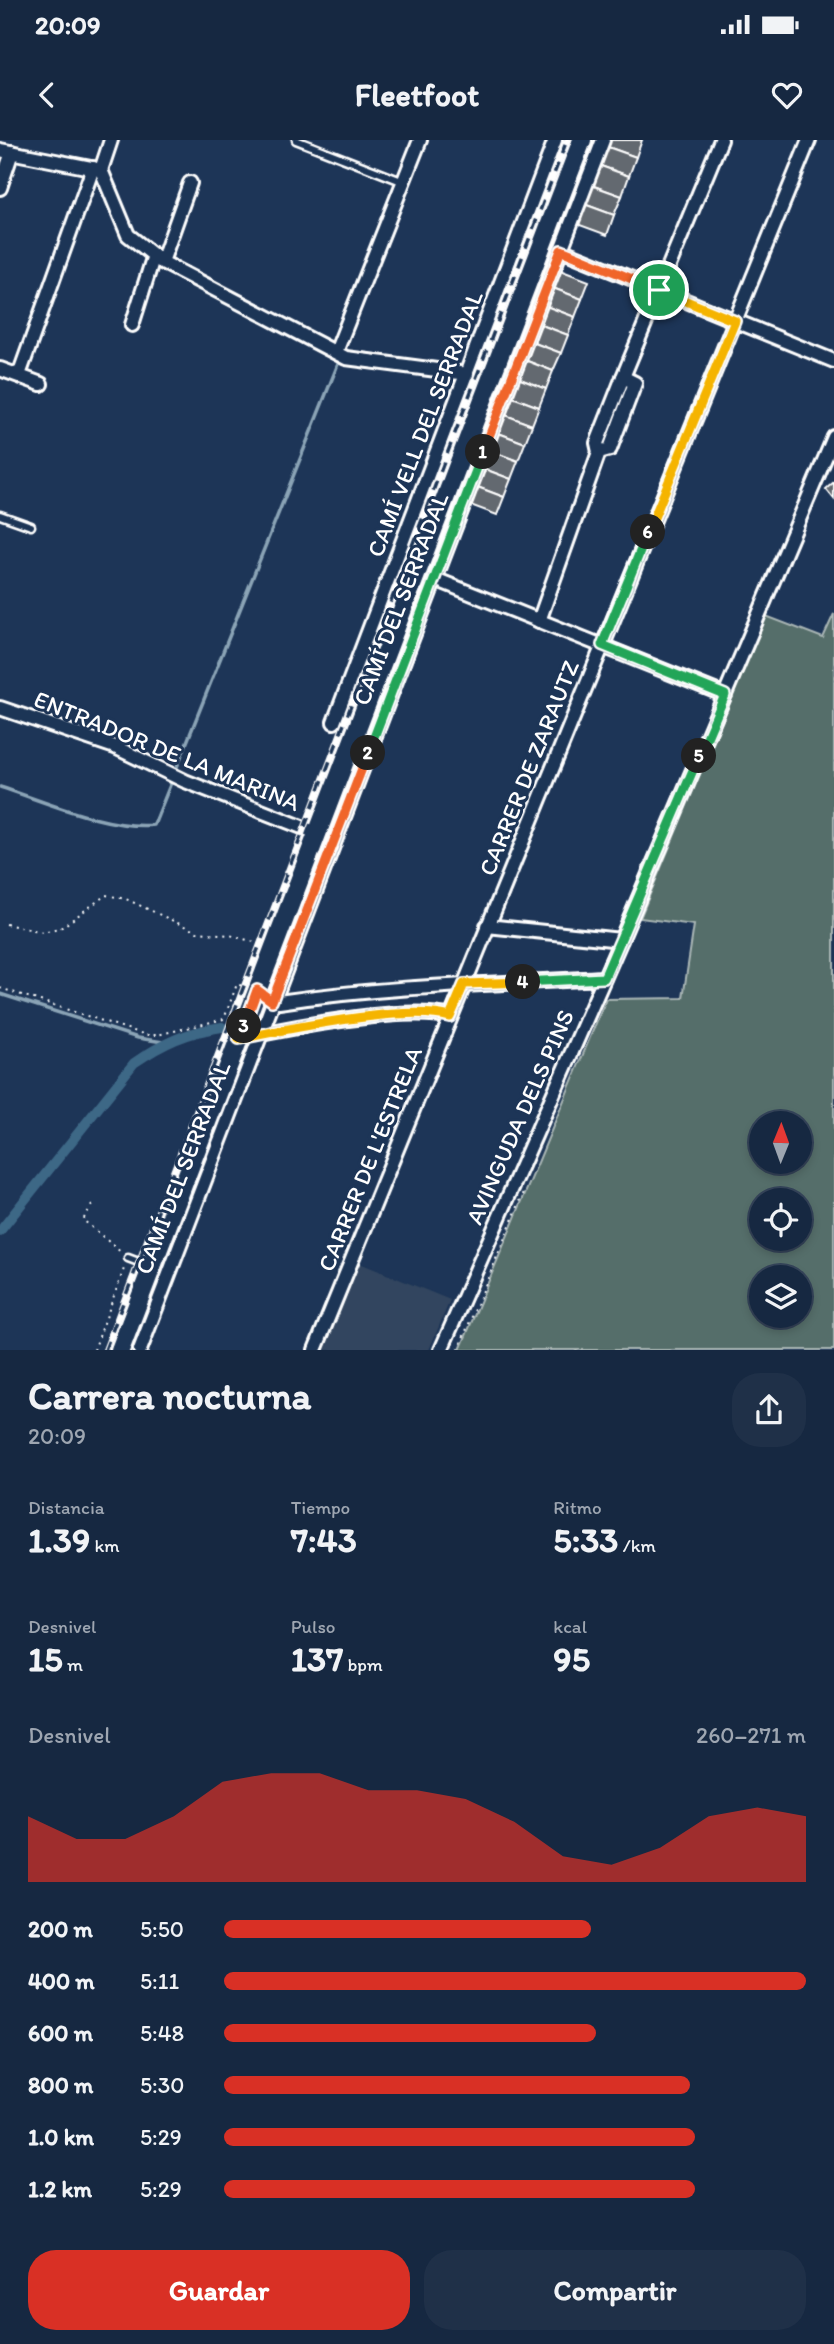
<!DOCTYPE html>
<html lang="es">
<meta charset="utf-8">
<style>
:root{--surface:#162841;--page:#1f3048;--text:#f1f3f6;--muted:#9ea6b1;--line:#35445a;--accent:#d93025}
body{margin:0;font-family:Itim,sans-serif;background:var(--page);color:var(--text);height:100vh;display:flex;flex-direction:column;font-size:26px;white-space:nowrap}
*{box-sizing:border-box;margin:0}
p{font-size:23px;color:var(--muted)}
.icon{flex:none;width:38px;height:38px;fill:none;stroke:currentColor;stroke-width:2;stroke-linecap:round;stroke-linejoin:round}
.map{position:relative;height:1210px;overflow:hidden}
.drawer{display:flex;flex-direction:column;background:var(--surface);flex:1}
.drawer>*{flex:none}
.needle{width:46px;rotate:1deg}
.controls{position:absolute;left:749px;top:971px;display:grid;gap:14px}
.controls a{display:grid;place-items:center;width:63px;height:63px;border-radius:50%;background:var(--surface);box-shadow:0 4px 10px #0003,0 0 0 2px var(--line);font-size:35px}
.pin{position:absolute;display:grid;place-items:center;width:60px;height:60px;color:#fff;margin:-30px;border:4px solid #fff;border-radius:50%;box-shadow:0 2px 7px #0007}
.km{position:absolute;width:35px;height:35px;margin:-18px;border-radius:50%;background:#222;color:#fff;font-size:19px;line-height:35px;text-align:center}
.round{display:grid;place-items:center;flex:none;width:74px;height:74px;border-radius:28px;background:var(--page)}
.head{display:flex;align-items:center;justify-content:space-between;height:119px;padding:0 28px}
h1{font-size:38px;font-weight:700;line-height:52px}
.stats{display:grid;grid-template-columns:repeat(3,1fr);gap:10px;height:119px;padding:7px 28px}
.stats div{display:grid;align-content:center}
.stats b{font-size:35px;font-weight:700}
.stats small{font-size:19px;font-weight:400}
.stats p{font-size:19px}
.chart{height:196px;padding:14px 28px}
.chart p{display:flex;justify-content:space-between}
.chart svg{width:100%;height:126px;margin-top:7px;fill:var(--accent);opacity:.7}
.cta{display:flex;gap:14px;margin-top:auto;padding:14px 28px}
.cta a{flex:1;height:80px;border-radius:28px;background:var(--accent);color:#fff;font-size:28px;font-weight:700;line-height:80px;text-align:center}
.cta a+a{background:var(--page);color:var(--text)}
ul{padding:0 28px;list-style:none;font-size:23px}
li{display:grid;grid-template-columns:112px 84px 1fr;align-items:center;height:52px}
li i{height:18px;border-radius:9px;background:var(--accent)}
.status{display:flex;justify-content:space-between;align-items:center;height:49px;padding:0 35px;background:var(--surface);direction:ltr}
.status svg{height:19px;fill:currentColor}
header{display:flex;justify-content:space-between;align-items:center;height:91px;padding:0 28px;background:var(--surface);font-size:32px;font-weight:700}
.map>svg:first-child{display:block}
</style>
<div class="status"><b>20:09</b><svg viewBox="0 0 49 12"><path d="M0 12V9h3v3zM5 12V6h3v6zM10 12V3h3v9zM15 12V0h3v12zM26 1h20v11H26zM47 4h2v5h-2z"/></svg></div>
<header><svg class="icon" aria-label="back" viewBox="0 0 24 24"><path d="M15 5l-7 7 7 7"/></svg>Fleetfoot<svg class="icon" aria-label="heart" viewBox="0 0 24 24"><path d="M12 20l-8-8c-3-5 5-10 8-4 3-6 11-1 8 4z"/></svg></header>
<div class="map">
<svg width="834" height="1210" viewBox="0 0 834 1210">
<rect width="100%" height="100%" fill="#1d3557"/>
<filter id="ink" filterUnits="userSpaceOnUse"><feTurbulence type="fractalNoise" baseFrequency=".0143" numOctaves="2"/><feDisplacementMap in="SourceGraphic" scale="14" xChannelSelector="R" yChannelSelector="G"/><feConvolveMatrix kernelMatrix="1 2 1 2 8 2 1 2 1" color-interpolation-filters="sRGB"/></filter>
<g filter="url(#ink)">
<polygon fill="#32455e" points="357,1122 450,1160 429,1210 321,1210"/>
<path fill="#556e6b" stroke="#aab6b5" stroke-width="2" fill-rule="evenodd" d="M 834,474 L 834,1210 L 460,1210 L 606,859 L 683,858 L 694,785 L 640,778 L 766,476 L 823,498 ZM 761,984 L 800,984 L 800,1022 L 761,1022 ZM 761,1060 L 800,1060 L 800,1099 L 761,1099 ZM 761,1138 L 800,1138 L 800,1176 L 761,1176 Z"/>
<g fill="none" stroke-linecap="round" stroke-linejoin="round">
<g stroke="#8ba4b6" stroke-width="3.5">
<polyline points="343,212 427,0"/>
<polyline points="175,632 340,219"/>
<path d="M 0,647 C 44,661 108,690 154,685 L 172,640"/>
<polyline points="0,854 138,898 163,902"/>
</g>
<path stroke="#3e6786" stroke-width="10" d="M 0,1091 L 134,923 C 163,903 187,892 222,887"/>
</g>
<g fill="#64696f" stroke="#fff" stroke-width="2">
<polygon points="607,0 642,0 636,17 605,6"/>
<polygon points="605,6 636,17 629,36 598,25"/>
<polygon points="598,25 629,36 622,56 591,45"/>
<polygon points="591,45 622,56 614,75 584,64"/>
<polygon points="584,64 614,75 607,95 577,84"/>
<polygon points="557,129 589,141 582,159 550,147"/>
<polygon points="550,147 582,159 575,177 543,165"/>
<polygon points="543,165 575,177 568,195 536,183"/>
<polygon points="536,183 568,195 561,213 529,201"/>
<polygon points="529,201 561,213 553,231 522,219"/>
<polygon points="522,219 553,231 546,249 515,237"/>
<polygon points="515,237 546,249 539,267 507,255"/>
<polygon points="507,255 539,267 532,285 500,273"/>
<polygon points="500,273 532,285 525,303 493,291"/>
<polygon points="493,291 525,303 518,321 486,309"/>
<polygon points="486,309 518,321 511,339 479,327"/>
<polygon points="479,327 511,339 504,357 472,345"/>
<polygon points="834,342 834,359 826,349"/>
<polygon points="472,345 504,357 497,375 465,363"/>
</g>
<g fill="none" stroke-linecap="round" stroke-linejoin="round">
<defs>
<g id="lane">
<polyline points="296,0 404,42"/>
<polyline points="0,375 31,386"/>
<polyline points="128,1118 149,1126"/>
</g>
<g id="street">
<polyline points="0,10 101,30 128,95 162,122 346,218 467,234"/>
<polyline points="101,30 111,0"/>
<polyline points="0,48 12,12"/>
<polyline points="561,110 834,221"/>
<polyline points="162,122 190,43"/>
<polyline points="132,185 154,115"/>
<polyline points="336,212 420,0"/>
<polyline points="0,229 41,244"/>
<polyline points="19,235 93,28"/>
<polyline points="623,237 721,0"/>
<polyline points="435,439 725,555"/>
<polyline points="539,481 599,312 597,303 623,237 635,243 610,309 599,312"/>
<polyline points="0,568 115,607 185,641 317,693"/>
<polyline points="334,582 555,0"/>
<polyline points="487,786 621,800"/>
<path d="M 268,857 L 279,862 C 387,846 495,844 604,838"/>
<path d="M 239,899 C 286,888 407,865 450,877"/>
<polyline points="140,1210 603,0"/>
<polyline points="315,1210 809,0"/>
<polyline points="441,1210 621,800 834,297"/>
</g>
<polyline id="secondary" points="120,1210 582,0"/>
</defs>
<use href="#lane" stroke="#fff" stroke-width="11"/>
<use href="#street" stroke="#fff" stroke-width="18"/>
<use href="#secondary" stroke="#fff" stroke-width="23"/>
<g stroke="#fff" stroke-width="2" stroke-dasharray="2 5" stroke-linecap="butt">
<polyline points="6,784 43,792 62,787 106,755 126,759 197,792 230,795 261,804"/>
<polyline points="0,848 146,895 157,895 224,879 237,844 245,847"/>
<polyline points="92,1065 83,1080 122,1113"/>
<polyline points="94,1210 125,1126"/>
<polyline points="458,1210 524,1052"/>
</g>
<use href="#lane" stroke="#1d3557" stroke-width="6"/>
<use href="#street" stroke="#1d3557" stroke-width="12"/>
<use href="#secondary" stroke="#1d3557" stroke-width="18"/>
<defs>
<polyline id="rail" points="105,1210 567,0"/>
</defs>
<use href="#rail" stroke="#fff" stroke-width="6"/>
<use href="#rail" stroke="#1d3557" stroke-width="3.5" stroke-dasharray="10" stroke-linecap="butt"/>
</g>
</g>
<g fill="none" stroke-linecap="round" stroke-linejoin="round" filter="url(#ink)">
<defs>
<polyline id="split-1" points="483,312 561,110 659,150"/>
<polyline id="split-2" points="368,613 483,312"/>
<polyline id="split-3" points="244,886 257,850 272,861 368,613"/>
<path id="split-4" d="M 244,886 L 239,899 C 286,889 408,864 450,877 L 464,844 L 523,842"/>
<polyline id="split-5" points="523,842 604,838 699,616"/>
<polyline id="split-6" points="648,392 602,505 725,555 699,616"/>
<polyline id="split-7" points="648,392 735,181 659,150"/>
</defs>
<use href="#split-1" stroke="#fff" stroke-width="14"/>
<use href="#split-2" stroke="#fff" stroke-width="14"/>
<use href="#split-3" stroke="#fff" stroke-width="14"/>
<use href="#split-4" stroke="#fff" stroke-width="14"/>
<use href="#split-5" stroke="#fff" stroke-width="14"/>
<use href="#split-6" stroke="#fff" stroke-width="14"/>
<use href="#split-7" stroke="#fff" stroke-width="14"/>
<use href="#split-1" stroke="#f0652b" stroke-width="9"/>
<use href="#split-2" stroke="#22a559" stroke-width="9"/>
<use href="#split-3" stroke="#f0652b" stroke-width="9"/>
<use href="#split-4" stroke="#f5b400" stroke-width="9"/>
<use href="#split-5" stroke="#22a559" stroke-width="9"/>
<use href="#split-6" stroke="#22a559" stroke-width="9"/>
<use href="#split-7" stroke="#f5b400" stroke-width="9"/>
</g>
<g text-anchor="middle" stroke-width="6" stroke-linejoin="round" paint-order="stroke">
<g font-size="24" fill="#fff" stroke="#1d3557">
<text transform="translate(425 284) rotate(-69)" y="8">CAMÍ VELL DEL SERRADAL</text>
<text transform="translate(401 459) rotate(-69)" y="8">CAMÍ DEL SERRADAL</text>
<text transform="translate(167 611) rotate(22)" y="8">ENTRADOR DE LA MARINA</text>
<text transform="translate(529 628) rotate(-68)" y="8">CARRER DE ZARAUTZ</text>
<text transform="translate(520 977) rotate(-66)" y="8">AVINGUDA DELS PINS</text>
<text transform="translate(370 1019) rotate(-68)" y="8">CARRER DE L'ESTRELA</text>
<text transform="translate(183 1028) rotate(-69)" y="8">CAMÍ DEL SERRADAL</text>
</g>
</g>
</svg>
<div class="controls">
<a><svg class="needle" viewBox="-14 -14 28 28"><path d="M0-13l5 13h-10z" fill="#e53935"/><path d="M0 13l5-13h-10z" fill="#9ea6b1"/></svg></a>
<a><svg class="icon" aria-label="locate" viewBox="0 0 24 24"><circle cx="12" cy="12" r="6"/><path d="M12 2v4M12 18v4M2 12h4M18 12h4"/></svg></a>
<a><svg class="icon" aria-label="layers" viewBox="0 0 24 24"><path d="M12 4l9 5-9 5-9-5zM3 14l9 5 9-5"/></svg></a>
</div>
<div class="pin" style="left:659px;top:150px;background:#1e9e55"><svg class="icon" aria-label="arrive" viewBox="0 0 24 24"><path d="M6 21V4h12l-3 4 3 4H6"/></svg></div>
<b class="km" style="left:483px;top:312px">1</b>
<b class="km" style="left:368px;top:613px">2</b>
<b class="km" style="left:244px;top:886px">3</b>
<b class="km" style="left:523px;top:842px">4</b>
<b class="km" style="left:699px;top:616px">5</b>
<b class="km" style="left:648px;top:392px">6</b>
</div>
<section class="drawer">
<div class="head"><div><h1>Carrera nocturna</h1><p>20:09</p></div><a class="round"><svg class="icon" aria-label="share" viewBox="0 0 24 24"><path d="M12 15V3M7 8l5-5 5 5M5 13v7h14v-7"/></svg></a></div>
<div class="stats">
<div><p>Distancia</p><b>1.39<small> km</small></b></div>
<div><p>Tiempo</p><b>7:43</b></div>
<div><p>Ritmo</p><b>5:33<small> /km</small></b></div>
</div>
<div class="stats">
<div><p>Desnivel</p><b>15<small> m</small></b></div>
<div><p>Pulso</p><b>137<small> bpm</small></b></div>
<div><p>kcal</p><b>95</b></div>
</div>
<div class="chart"><p><span>Desnivel</span>260–271 m</p>
<svg viewBox="0 0 160 44" preserveAspectRatio="none"><path d="M0 44V21L10 29L20 29L30 21L40 9L50 6L60 6L70 12L80 12L90 15L100 23L110 35L120 38L130 32L140 21L150 18L160 21V44z"/></svg>
</div>
<ul>
<li><b>200 m</b>5:50<i style="width:63%"></i></li>
<li><b>400 m</b>5:11<i style="width:100%"></i></li>
<li><b>600 m</b>5:48<i style="width:64%"></i></li>
<li><b>800 m</b>5:30<i style="width:80%"></i></li>
<li><b>1.0 km</b>5:29<i style="width:81%"></i></li>
<li><b>1.2 km</b>5:29<i style="width:81%"></i></li>
</ul>
<div class="cta"><a>Guardar</a><a>Compartir</a></div>
</section>
